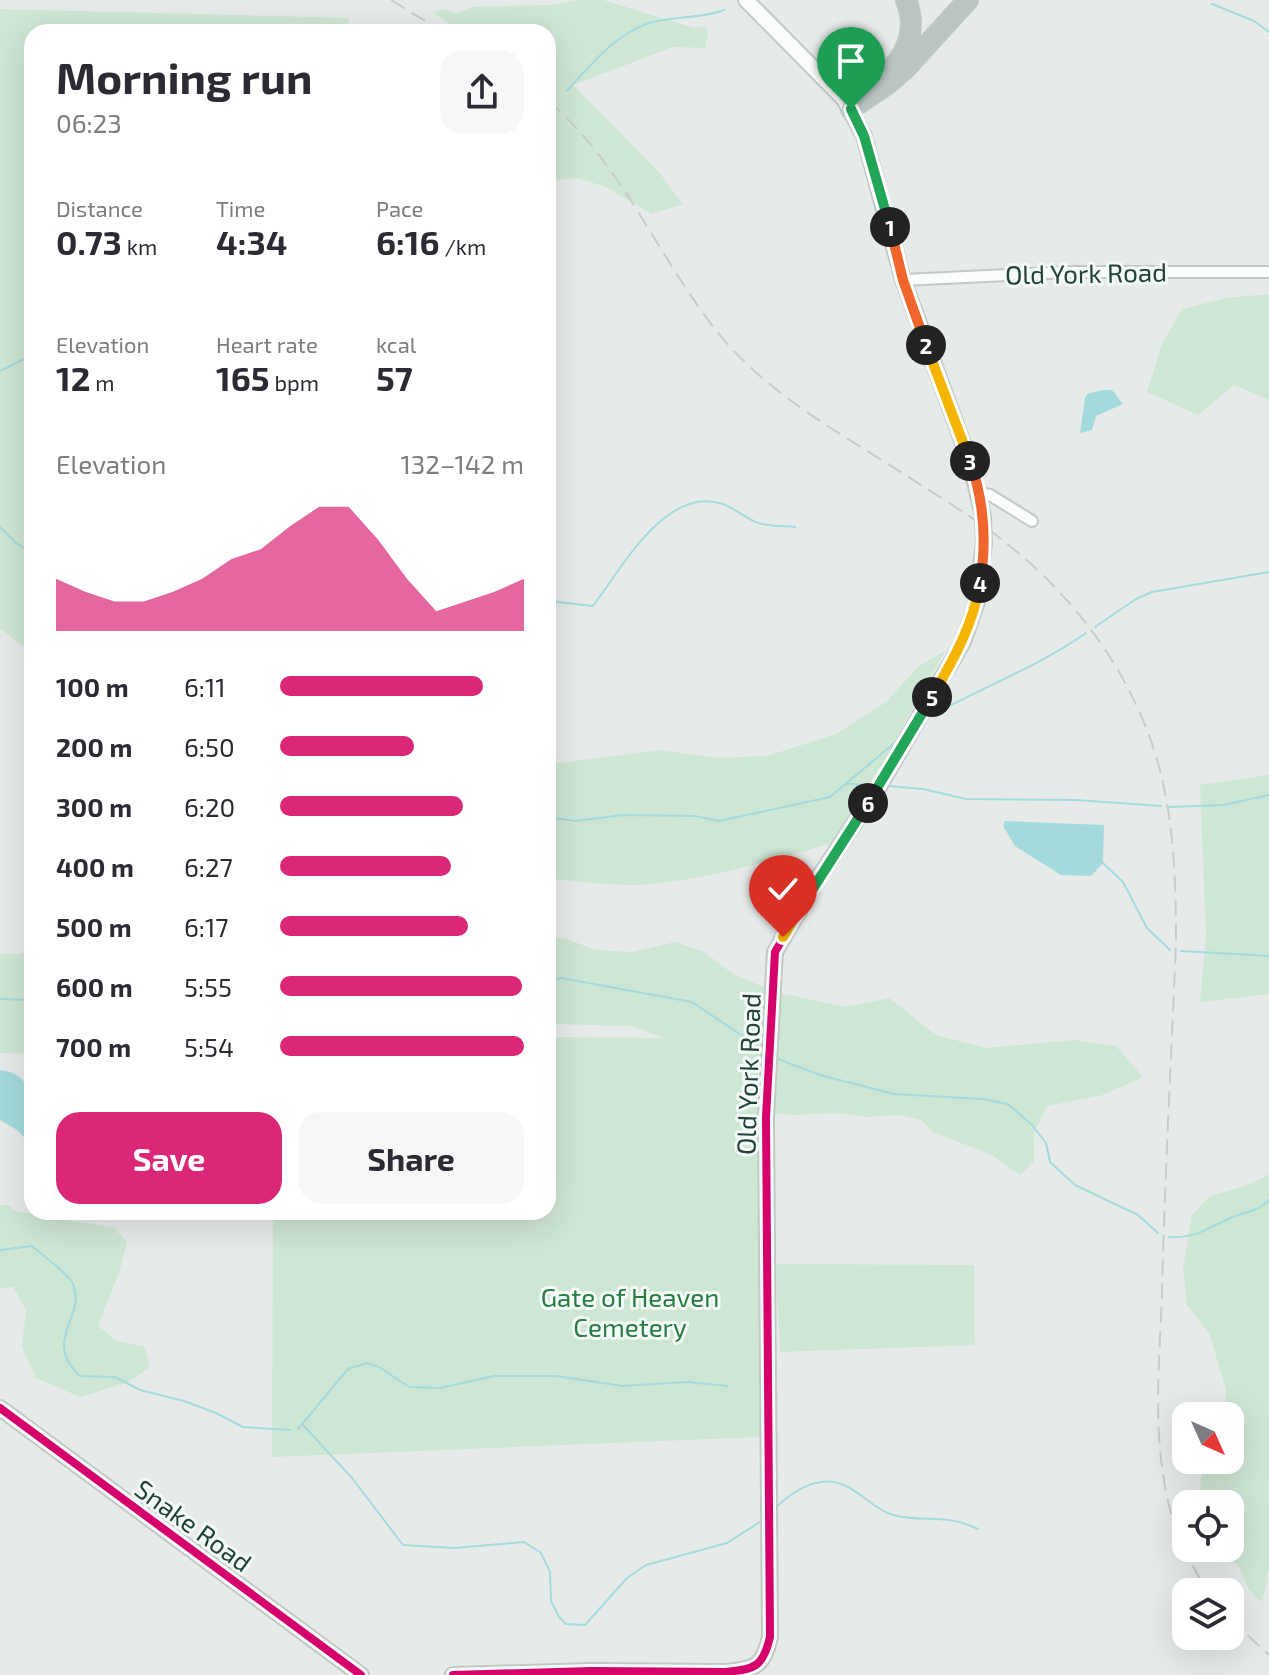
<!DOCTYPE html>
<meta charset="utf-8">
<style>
:root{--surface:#fff;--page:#f7f7f7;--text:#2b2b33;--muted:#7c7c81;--accent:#db2777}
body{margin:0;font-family:"Exo 2",sans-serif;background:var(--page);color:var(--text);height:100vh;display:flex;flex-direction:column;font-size:30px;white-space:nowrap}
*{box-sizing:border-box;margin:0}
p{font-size:26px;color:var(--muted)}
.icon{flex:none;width:44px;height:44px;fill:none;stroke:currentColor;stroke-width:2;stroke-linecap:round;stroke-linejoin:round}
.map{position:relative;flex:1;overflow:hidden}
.panel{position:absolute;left:24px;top:24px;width:532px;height:1196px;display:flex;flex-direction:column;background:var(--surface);border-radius:24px;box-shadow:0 8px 32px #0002}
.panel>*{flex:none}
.needle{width:52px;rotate:135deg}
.controls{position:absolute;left:1172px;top:1402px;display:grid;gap:16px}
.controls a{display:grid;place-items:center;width:72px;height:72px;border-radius:16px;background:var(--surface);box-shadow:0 8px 32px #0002;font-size:40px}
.pin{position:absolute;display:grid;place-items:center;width:68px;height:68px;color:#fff;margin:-82px -34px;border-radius:50% 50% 50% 0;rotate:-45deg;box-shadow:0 0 8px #0007}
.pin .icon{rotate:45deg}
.km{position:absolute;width:40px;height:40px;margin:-20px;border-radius:50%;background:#222;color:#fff;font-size:22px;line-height:40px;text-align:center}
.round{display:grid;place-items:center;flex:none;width:84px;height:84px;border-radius:24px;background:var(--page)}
.summary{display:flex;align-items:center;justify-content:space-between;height:136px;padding:0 32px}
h1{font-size:44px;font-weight:700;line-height:60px}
.metrics{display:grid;grid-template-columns:repeat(3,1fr);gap:12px;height:136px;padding:8px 32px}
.metrics div{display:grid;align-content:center}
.metrics b{font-size:34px;font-weight:700}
.metrics small{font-size:22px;font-weight:400}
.metrics p{font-size:22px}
.chart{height:224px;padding:16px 32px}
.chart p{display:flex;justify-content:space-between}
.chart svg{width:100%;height:144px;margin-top:8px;fill:var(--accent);opacity:.7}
.cta{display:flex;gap:16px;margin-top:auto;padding:16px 32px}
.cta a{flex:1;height:92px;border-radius:24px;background:var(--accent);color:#fff;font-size:32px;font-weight:700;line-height:92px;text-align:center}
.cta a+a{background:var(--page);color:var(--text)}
ul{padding:0 32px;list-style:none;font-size:26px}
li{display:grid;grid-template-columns:128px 96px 1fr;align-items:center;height:60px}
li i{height:20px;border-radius:10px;background:var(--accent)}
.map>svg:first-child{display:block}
</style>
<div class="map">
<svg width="1269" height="1675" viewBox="0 0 1269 1675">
<rect width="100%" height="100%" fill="#e6ebe9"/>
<g fill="#cee6d4">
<polygon points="579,0 603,0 694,28 704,26 708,33 705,48 673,47 573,85 658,171 683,204 652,214 606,187 577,178 548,181 548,32 462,32 432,12 444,9 456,14 472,7 550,5"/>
<polygon points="0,9 349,18 347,32 32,32 32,649 25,647 0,629"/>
<polygon points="1269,294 1269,400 1234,385 1198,415 1147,392 1162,344 1182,309 1226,298"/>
<path d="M 945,651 L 839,841 C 778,859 716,877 653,884 C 618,887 582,882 548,878 L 548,762 L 559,763 L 661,750 L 718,758 L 767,756 L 836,734 L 886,702 L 919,666 Z"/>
<polygon points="1269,775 1269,994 1200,1002 1206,936 1200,785"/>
<polygon points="548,938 564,938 596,950 632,952 675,942 704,952 733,974 775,992 845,1007 889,998 936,1035 986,1048 1075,1040 1116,1046 1143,1077 1103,1095 1047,1106 1034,1133 1034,1161 1020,1175 992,1155 933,1132 921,1120 899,1115 867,1117 835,1113 792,1115 765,1112 759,1107 761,1437 272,1457 273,1212 548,1212 548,1037 663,1038 632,1026 548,1024"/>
<polygon points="32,950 32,1054 0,1053 0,954 18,954"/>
<polygon points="1269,1175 1269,1570 1262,1602 1249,1590 1240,1568 1224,1548 1230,1548 1230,1504 1202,1504 1199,1496 1204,1460 1230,1460 1230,1416 1224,1416 1226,1390 1210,1335 1187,1305 1183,1269 1192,1215 1210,1196 1245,1186"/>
<polygon points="0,1205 8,1205 16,1211 114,1228 127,1242 120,1270 98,1326 117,1341 145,1347 150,1367 129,1382 80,1397 36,1378 22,1347 26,1309 13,1287 0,1288"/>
<polygon points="776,1264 974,1265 975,1345 780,1352"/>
</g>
<g fill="#a3dadd">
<polygon points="1102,390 1112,390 1123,404 1096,416 1092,430 1080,433 1085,398 1087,394"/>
<polygon points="1005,821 1104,825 1103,863 1091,876 1061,875 1015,846 1003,826"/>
<path d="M 0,1070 C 37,1074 32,1108 32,1137 L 28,1141 L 17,1130 L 0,1120 Z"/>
</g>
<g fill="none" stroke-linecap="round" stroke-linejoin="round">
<g stroke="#a3dadd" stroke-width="2">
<polyline points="1212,4 1254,21 1269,32"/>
<path d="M 567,91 C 590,66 615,34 649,23 C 673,16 700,19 724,10"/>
<polyline points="0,371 32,355"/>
<polyline points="0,527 16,543 32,553"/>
<path d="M 548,594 L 557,602 L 593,606 C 621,569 665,488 719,503 C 733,506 744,518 758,523 C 769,526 783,526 795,527"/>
<polyline points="1095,627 1136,599 1152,592 1269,572"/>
<path d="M 925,719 C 978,689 1036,668 1086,633"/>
<polyline points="846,784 872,785"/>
<polyline points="888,786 923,789 966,799 1076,800 1161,806"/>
<polyline points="1168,807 1224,805 1269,795"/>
<polyline points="548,817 575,821 623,815 695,816 719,821 830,797 898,740"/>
<polyline points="1103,863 1123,882 1147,928 1170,950"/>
<polyline points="1181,951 1269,956"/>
<polyline points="548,983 561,978 692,1002 762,1049"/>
<polyline points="0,999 32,1000"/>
<polyline points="776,1058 820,1075 894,1094 982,1099 1008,1104 1032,1125 1046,1143 1050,1162 1075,1185 1138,1215 1158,1233"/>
<path d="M 1169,1237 C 1201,1239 1213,1223 1241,1214 C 1253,1210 1259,1210 1269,1200"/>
<path d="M 0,1250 L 32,1246 C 42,1255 68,1273 73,1284 C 87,1317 41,1340 80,1376 L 115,1377 L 140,1390 L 184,1401 L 216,1413 L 243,1427 L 290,1430"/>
<polyline points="303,1425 352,1478 403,1545 454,1548 524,1542 541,1553 550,1572 551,1601 559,1617 566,1624 585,1625 627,1578 646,1565 727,1543 763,1520"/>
<polyline points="298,1429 348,1369 367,1363 379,1367 409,1387 440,1388 494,1376 556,1376 623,1386 687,1382 728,1386"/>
<path d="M 775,1508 C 793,1491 820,1473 846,1486 C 863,1494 875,1510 893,1515 C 914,1521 935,1517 955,1521 C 962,1522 971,1526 978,1529"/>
</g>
<defs>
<g id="street">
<polyline points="903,280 1070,272 1269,272"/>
<polyline points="979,493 990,495 1032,521"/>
</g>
<g id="secondary">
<polyline points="746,0 844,99 864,136 903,280 971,465 983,516"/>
<polyline points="0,1408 361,1675"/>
<path d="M 453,1675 L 591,1671 L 726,1672 C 755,1669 763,1667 770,1637 L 766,1117 L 775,952 L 815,883 L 880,785 L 963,642 L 976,605 L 984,544"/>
</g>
<g id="highway">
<path d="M 893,67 C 910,48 916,24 906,0"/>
<polyline points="851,109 888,84 906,68 968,0"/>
</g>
</defs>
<use href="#street" stroke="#c3c8c6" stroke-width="14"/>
<use href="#secondary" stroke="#c1c9c6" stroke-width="18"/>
<use href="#highway" stroke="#bdc7c4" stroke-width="22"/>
<use href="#street" stroke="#fbfcfc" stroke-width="10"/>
<use href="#secondary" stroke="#fbfcfc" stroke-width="14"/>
<use href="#highway" stroke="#bac4c1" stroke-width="18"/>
<g stroke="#c7ccca" stroke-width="2" stroke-dasharray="16 8" stroke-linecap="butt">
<polyline points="391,0 443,32"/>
<path d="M 548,101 C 627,167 663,272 731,348 C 780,401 846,437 907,476 C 942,499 979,520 1011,547 C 1087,608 1147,697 1165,793 C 1175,843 1176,893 1176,944 C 1171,1060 1165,1175 1162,1291 C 1160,1355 1153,1422 1165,1486 C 1171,1523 1187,1561 1209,1592"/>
<polyline points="1230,1619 1269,1655"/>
</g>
<defs>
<polyline id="secondary-bridge" points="983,516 984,544"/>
</defs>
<use href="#secondary-bridge" stroke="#c1c9c6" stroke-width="18" stroke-linecap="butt"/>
<use href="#secondary-bridge" stroke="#fbfcfc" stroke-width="14"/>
<defs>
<g id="cycleway">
<polyline points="0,1408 361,1675"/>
<path d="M 453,1675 L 591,1671 L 726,1672 C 755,1669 763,1667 770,1637 L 766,1117 L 775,952 L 815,883 L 880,785 L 963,642 L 976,605 L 983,566 L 983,516 L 971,465 L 903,280 L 864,136 L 851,109"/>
</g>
</defs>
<use href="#cycleway" stroke="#f4faf7" stroke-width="13"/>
<use href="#cycleway" stroke="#d6006c" stroke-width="8"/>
</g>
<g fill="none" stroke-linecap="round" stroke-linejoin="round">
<defs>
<polyline id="split-1" points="851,109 864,136 890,227"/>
<polyline id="split-2" points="890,227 903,280 926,345"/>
<polyline id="split-3" points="926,345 970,461"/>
<path id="split-4" d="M 970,461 C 984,501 987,542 980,583"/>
<path id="split-5" d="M 932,697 C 953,660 973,626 980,583"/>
<polyline id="split-6" points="868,803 932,697"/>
<polyline id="split-7" points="801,907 868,803"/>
<polyline id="split-8" points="783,937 801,907"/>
</defs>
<use href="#split-1" stroke="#fff" stroke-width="16"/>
<use href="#split-2" stroke="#fff" stroke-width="16"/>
<use href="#split-3" stroke="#fff" stroke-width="16"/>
<use href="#split-4" stroke="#fff" stroke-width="16"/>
<use href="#split-5" stroke="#fff" stroke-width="16"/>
<use href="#split-6" stroke="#fff" stroke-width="16"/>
<use href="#split-7" stroke="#fff" stroke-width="16"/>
<use href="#split-8" stroke="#fff" stroke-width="16"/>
<use href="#split-1" stroke="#22a559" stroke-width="10"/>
<use href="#split-2" stroke="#f0652b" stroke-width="10"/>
<use href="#split-3" stroke="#f5b400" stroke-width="10"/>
<use href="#split-4" stroke="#f0652b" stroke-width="10"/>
<use href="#split-5" stroke="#f5b400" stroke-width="10"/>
<use href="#split-6" stroke="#22a559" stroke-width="10"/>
<use href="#split-7" stroke="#22a559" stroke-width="10"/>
<use href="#split-8" stroke="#f5b400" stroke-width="10"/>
</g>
<g text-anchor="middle" stroke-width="6" stroke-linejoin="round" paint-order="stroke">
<g font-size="26" fill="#214237" stroke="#f4faf7">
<text transform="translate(1086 274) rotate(-1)" y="9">Old York Road</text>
<text transform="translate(749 1074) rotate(-88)" y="9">Old York Road</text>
<text transform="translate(193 1526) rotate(36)" y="9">Snake Road</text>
</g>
<g font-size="26" fill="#277d42" stroke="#f4faf7">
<text x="630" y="1307">Gate of Heaven<tspan x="630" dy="30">Cemetery</tspan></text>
</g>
</g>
</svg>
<div class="controls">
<a><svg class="needle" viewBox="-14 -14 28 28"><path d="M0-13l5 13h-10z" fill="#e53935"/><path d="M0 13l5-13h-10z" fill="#7c7c81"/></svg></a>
<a><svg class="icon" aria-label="locate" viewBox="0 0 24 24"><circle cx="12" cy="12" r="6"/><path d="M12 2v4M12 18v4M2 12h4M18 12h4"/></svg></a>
<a><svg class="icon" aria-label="layers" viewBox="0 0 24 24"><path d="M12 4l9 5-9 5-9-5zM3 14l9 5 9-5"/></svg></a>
</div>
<div class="pin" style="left:851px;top:109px;background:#1e9e55"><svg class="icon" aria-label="arrive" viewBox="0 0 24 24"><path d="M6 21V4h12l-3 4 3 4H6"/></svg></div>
<div class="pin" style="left:783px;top:937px;background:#d93025"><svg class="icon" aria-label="check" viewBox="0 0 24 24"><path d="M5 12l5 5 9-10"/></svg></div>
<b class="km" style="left:890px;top:227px">1</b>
<b class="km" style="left:926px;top:345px">2</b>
<b class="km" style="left:970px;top:461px">3</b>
<b class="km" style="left:980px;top:583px">4</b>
<b class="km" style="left:932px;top:697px">5</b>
<b class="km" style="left:868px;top:803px">6</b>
<section class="panel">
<div class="summary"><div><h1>Morning run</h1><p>06:23</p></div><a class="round"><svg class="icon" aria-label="share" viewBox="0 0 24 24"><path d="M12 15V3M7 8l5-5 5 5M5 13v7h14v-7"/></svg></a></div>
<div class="metrics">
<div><p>Distance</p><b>0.73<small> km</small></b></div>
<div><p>Time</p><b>4:34</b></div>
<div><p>Pace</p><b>6:16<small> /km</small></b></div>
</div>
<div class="metrics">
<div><p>Elevation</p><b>12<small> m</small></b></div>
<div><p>Heart rate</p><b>165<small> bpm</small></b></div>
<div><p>kcal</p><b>57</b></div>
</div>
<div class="chart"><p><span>Elevation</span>132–142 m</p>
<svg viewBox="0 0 160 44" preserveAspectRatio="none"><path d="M0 44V28L10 32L20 35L30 35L40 32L50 28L60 22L70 19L80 12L90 6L100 6L110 16L120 28L130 38L140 35L150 32L160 28V44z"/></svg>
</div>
<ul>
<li><b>100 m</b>6:11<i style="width:83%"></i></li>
<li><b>200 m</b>6:50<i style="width:55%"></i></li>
<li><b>300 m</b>6:20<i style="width:75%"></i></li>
<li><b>400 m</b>6:27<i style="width:70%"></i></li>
<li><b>500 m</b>6:17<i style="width:77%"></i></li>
<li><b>600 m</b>5:55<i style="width:99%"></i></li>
<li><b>700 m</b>5:54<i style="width:100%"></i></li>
</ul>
<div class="cta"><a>Save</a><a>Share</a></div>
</section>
</div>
